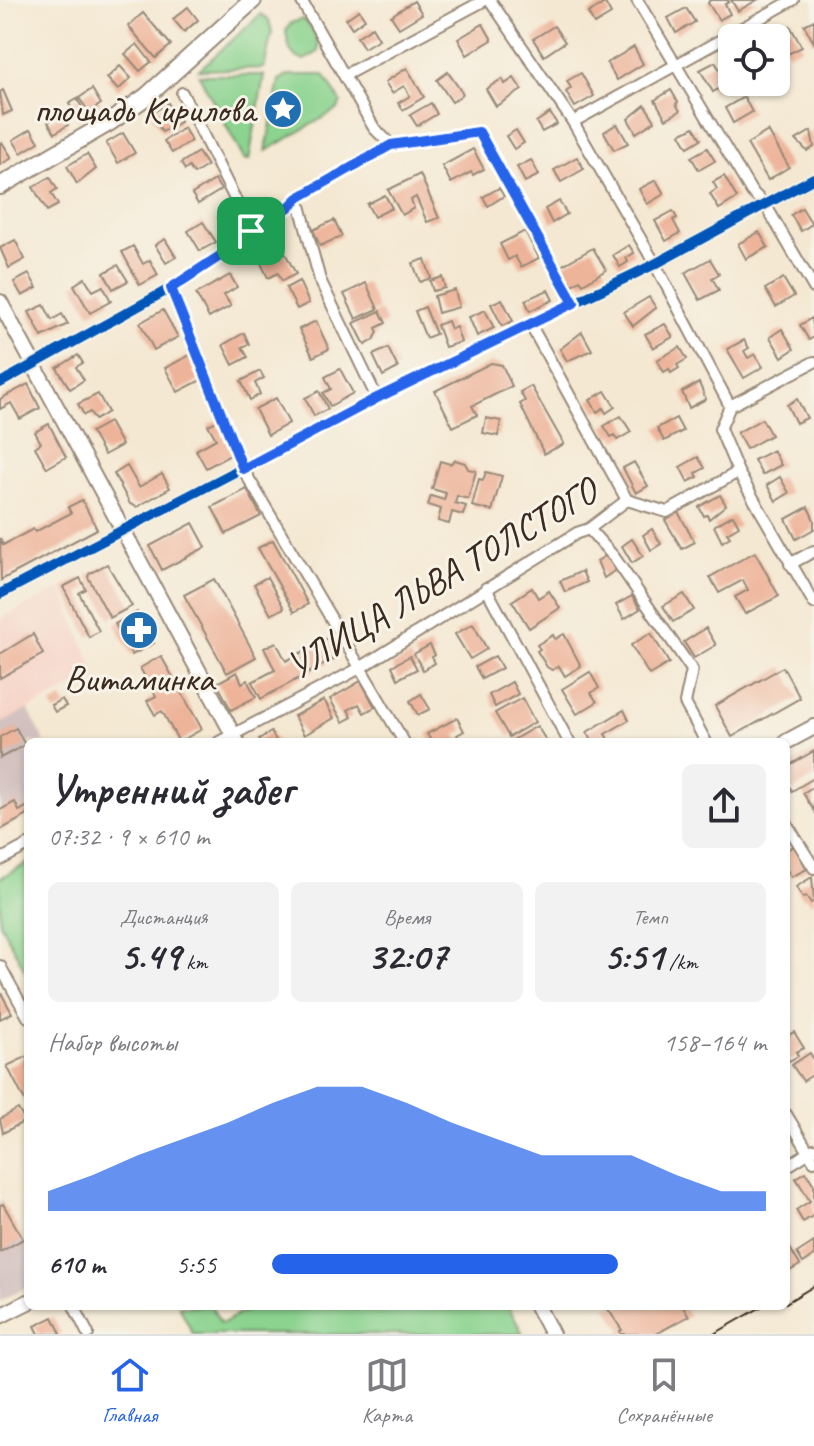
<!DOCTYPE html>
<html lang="ru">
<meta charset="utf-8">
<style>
:root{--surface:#fff;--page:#f2f2f3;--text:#2b2b33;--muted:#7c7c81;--line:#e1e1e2;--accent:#2563eb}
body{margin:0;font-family:Caveat,sans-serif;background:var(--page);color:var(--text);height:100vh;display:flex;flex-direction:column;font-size:30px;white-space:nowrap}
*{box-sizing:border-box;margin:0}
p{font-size:26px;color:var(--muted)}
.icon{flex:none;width:44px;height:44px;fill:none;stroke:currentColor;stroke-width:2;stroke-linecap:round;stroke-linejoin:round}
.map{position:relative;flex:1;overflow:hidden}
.drawer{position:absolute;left:24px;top:738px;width:766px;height:572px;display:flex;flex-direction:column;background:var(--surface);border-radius:12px;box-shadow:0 2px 6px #0004}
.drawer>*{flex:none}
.buttons{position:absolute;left:718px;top:24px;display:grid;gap:16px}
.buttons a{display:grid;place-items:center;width:72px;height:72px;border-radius:12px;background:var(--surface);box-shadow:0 2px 6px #0004;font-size:40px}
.pin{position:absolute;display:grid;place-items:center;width:68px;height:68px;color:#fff;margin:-34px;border-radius:16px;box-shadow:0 4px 12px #0006}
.round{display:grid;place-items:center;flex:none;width:84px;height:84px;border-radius:12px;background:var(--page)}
.head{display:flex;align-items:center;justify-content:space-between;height:136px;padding:0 24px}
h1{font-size:44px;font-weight:700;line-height:60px}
.figures{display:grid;grid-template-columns:repeat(3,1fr);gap:12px;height:136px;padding:8px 24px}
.figures div{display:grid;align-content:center;border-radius:12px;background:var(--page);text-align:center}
.figures b{font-size:40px;font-weight:700}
.figures small{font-size:22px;font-weight:400}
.figures p{font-size:22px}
.chart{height:224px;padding:16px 24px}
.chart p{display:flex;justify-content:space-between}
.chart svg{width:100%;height:144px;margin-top:8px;fill:var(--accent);opacity:.7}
ul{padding:0 24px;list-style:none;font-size:26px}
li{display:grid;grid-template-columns:128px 96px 1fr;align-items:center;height:60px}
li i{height:20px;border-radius:10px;background:var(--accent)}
.menu{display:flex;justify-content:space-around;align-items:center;height:112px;border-top:2px solid var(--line);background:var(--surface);font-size:22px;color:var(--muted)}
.menu a{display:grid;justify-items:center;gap:4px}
.menu .selected{color:var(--accent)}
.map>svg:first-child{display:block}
</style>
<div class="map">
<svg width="814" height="1334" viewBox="0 0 814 1334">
<rect width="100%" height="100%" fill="#f7f3e8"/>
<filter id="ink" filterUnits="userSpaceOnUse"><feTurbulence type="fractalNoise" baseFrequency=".0125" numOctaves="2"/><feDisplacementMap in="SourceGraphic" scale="16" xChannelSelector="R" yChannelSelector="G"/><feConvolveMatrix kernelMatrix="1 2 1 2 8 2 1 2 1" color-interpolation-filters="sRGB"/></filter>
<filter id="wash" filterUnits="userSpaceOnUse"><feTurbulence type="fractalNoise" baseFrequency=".006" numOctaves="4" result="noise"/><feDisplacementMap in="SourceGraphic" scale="32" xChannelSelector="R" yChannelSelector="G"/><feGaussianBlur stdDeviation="1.8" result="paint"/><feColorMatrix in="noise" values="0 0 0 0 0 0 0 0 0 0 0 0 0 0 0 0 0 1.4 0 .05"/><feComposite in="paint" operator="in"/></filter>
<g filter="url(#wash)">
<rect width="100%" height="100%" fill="#f4e8d2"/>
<polygon fill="#f6d2c4" points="61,588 96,675 0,724 0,619"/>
<g fill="#d1bfbe">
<polygon points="28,709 45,742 28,742 28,815 0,830 0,724"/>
<polygon points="0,1199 28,1249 28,1286 0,1301"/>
</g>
<g fill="#8bd38f" stroke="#637e56" stroke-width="2">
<polygon points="261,14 269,20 272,32 264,68 199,70"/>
<path d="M 303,19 C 312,27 320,41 318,52 L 304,60 C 289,57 288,45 286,31 L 291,23 Z"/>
<polygon points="199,75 264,75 249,160 244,159"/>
<polygon points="290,75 324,75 341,102 338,109 266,151 279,80"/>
<polygon points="28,863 28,976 0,923 0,878"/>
<polygon points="179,1306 211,1306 221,1324 255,1306 508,1306 523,1334 193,1334"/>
</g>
<g id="blocks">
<g fill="#eeb49a">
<polygon points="710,0 728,0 729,2 725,4 730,14 719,20 708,3"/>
<polygon points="731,0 757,0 738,11"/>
<polygon points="414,1 422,14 399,28 391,16"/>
<polygon points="605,3 611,14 594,24 588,13"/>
<polygon points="188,7 198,20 184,32 173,19"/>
<polygon points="686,8 695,22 676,33 668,18"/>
<polygon points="359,10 365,19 352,28 346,19"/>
<polygon points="143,13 171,45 156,58 128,26"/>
<polygon points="814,20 814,43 804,25"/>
<polygon points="483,24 492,40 467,55 458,39"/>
<polygon points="554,26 565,42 544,56 533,39"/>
<polygon points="790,26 802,47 788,54 777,34"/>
<polygon points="372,27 379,39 364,48 357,37"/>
<polygon points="137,44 151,62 140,71 125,54"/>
<polygon points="634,47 643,64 617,80 607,63"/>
<polygon points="715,62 728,83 713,92 700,70"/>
<polygon points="120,66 131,78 118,90 107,78"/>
<polygon points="407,68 424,97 403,110 398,103 410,96 404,86 392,93 385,82"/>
<polygon points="448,72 463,94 452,102 437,80"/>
<polygon points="581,73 594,96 575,107 566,92 571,88 567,81"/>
<polygon points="514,78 522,90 496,106 486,89 502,79 505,84"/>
<polygon points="92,89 101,104 89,112 79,98"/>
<polygon points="3,90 12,111 3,115 0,92"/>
<polygon points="671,90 678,102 676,104 680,111 666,119 655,100"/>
<polygon points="744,97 752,112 733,123 725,108"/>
<polygon points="77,99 87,115 79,120 69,104"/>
<polygon points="168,103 180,122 162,132 151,114"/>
<polygon points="431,103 437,114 417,126 410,115"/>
<polygon points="645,105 655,121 636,133 628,119"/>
<polygon points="550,113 557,124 542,132 536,122"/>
<polygon points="61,114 68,125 55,133 48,122"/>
<polygon points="617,124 628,143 614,150 604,132"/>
<polygon points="694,127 701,139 688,147 680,134"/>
<polygon points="184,128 191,141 172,153 164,141"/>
<polygon points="31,129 39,142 21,153 13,140"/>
<polygon points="516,130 524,143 514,149 506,136"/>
<polygon points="768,131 789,167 768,180 747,144"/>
<polygon points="811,131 814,147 807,151 796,140"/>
<polygon points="123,133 135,153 118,163 106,143"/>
<polygon points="2,142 12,158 0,165 0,143"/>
<polygon points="707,148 715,161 699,170 691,157"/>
<polygon points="473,149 484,169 473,175 471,172 451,183 442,166"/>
<polygon points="198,152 207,166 194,174 189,167 185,170 181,163"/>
<polygon points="87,154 96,169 77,184 67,166"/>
<polygon points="577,157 584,169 561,182 554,170"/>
<polygon points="531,160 539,175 525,182 517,167"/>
<polygon points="420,174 439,218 427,222 416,197 411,200 414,208 402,215 388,190"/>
<polygon points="724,176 737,198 719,209 710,194 717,189 713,182"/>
<polygon points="50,177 57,189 51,193 58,205 47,211 33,187"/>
<polygon points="215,180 221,190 198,204 192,194"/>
<polygon points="656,180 664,194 647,204 639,189"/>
<polygon points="499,188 504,196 488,206 483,197"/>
<polygon points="385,195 392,208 374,217 367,204"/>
<polygon points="559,201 567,214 552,223 545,209"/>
<polygon points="802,208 812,224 801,231 791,215"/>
<polygon points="233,210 242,224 227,233 218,218"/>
<polygon points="673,211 677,218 673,220 680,233 666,241 655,221"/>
<polygon points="334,220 342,236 320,246 313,230"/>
<polygon points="203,222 216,242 200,251 188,231"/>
<polygon points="525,231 539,258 521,267 515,256 508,260 500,244"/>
<polygon points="759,232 768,247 746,259 738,244"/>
<polygon points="165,239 176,257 166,263 155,245"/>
<polygon points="15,240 25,259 9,268 0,248"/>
<polygon points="629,245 634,253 626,258 628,262 620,267 613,255"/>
<polygon points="133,246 143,264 150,260 158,275 140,285 122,252"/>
<polygon points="282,247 296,274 282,281 278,273 268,278 259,259"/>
<polygon points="593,248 606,270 583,284 580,280 572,285 561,266"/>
<polygon points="425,259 431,278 420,282 413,263"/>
<polygon points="710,259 719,274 712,278 719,290 700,300 685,273"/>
<polygon points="118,265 128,281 113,289 104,273"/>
<polygon points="29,274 37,288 22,296 14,282"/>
<polygon points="230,275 237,287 224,295 231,306 209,318 196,294"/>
<polygon points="442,277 445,288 433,291 430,281"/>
<polygon points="85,278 93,291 103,286 111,301 90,313 74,285"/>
<polygon points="783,278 794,296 776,307 765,289"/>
<polygon points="299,281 309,303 297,309 286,288"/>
<polygon points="366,283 378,309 356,319 344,294"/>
<polygon points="455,290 459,307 438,313 434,296"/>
<polygon points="548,290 553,300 530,311 525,300"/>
<polygon points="649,297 656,308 633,326 624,312"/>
<polygon points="502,299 513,321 502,326 491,304"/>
<polygon points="44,305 52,320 62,314 68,324 42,337 29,312"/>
<polygon points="425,307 436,334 426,338 415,311"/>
<polygon points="163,310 178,337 154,350 140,323"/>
<polygon points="485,310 494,328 477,336 469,317"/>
<polygon points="380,311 386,323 376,328 378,332 374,340 365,345 354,323"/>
<polygon points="812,318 814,337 809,340 800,325"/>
<polygon points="316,321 329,349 313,357 299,329"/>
<polygon points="448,321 451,329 456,327 461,342 445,347 437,325"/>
<polygon points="665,324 673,337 653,348 645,334"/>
<polygon points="782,329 794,349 782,357 770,337"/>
<polygon points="582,332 592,350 567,361 560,349"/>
<polygon points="244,333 249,344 242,347 248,357 233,365 223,345"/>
<polygon points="744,340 749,348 744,351 748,358 755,354 763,367 744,378 727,349"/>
<polygon points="680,347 687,359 677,365 679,368 671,373 669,369 664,372 657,360"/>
<polygon points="388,348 398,368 383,376 373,355"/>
<polygon points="78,355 83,363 76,367 84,380 70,389 57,368"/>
<polygon points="190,355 203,379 178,392 165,368"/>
<polygon points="491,363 502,365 512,386 472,406 477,415 453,427 435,391"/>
<polygon points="340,369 353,393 330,406 323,393 331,389 325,377"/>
<polygon points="260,371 264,378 255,383 260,394 250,400 241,381"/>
<polygon points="699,383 706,399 689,408 682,392"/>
<polygon points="28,384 40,408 20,419 11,403 0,409 0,399"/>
<polygon points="531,386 564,444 544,454 520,404 525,401 520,392"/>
<polygon points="319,391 328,409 314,416 305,398"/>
<polygon points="605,391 615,407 606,413 603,408 597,412 590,400"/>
<polygon points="98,394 108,412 95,420 90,412 84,415 78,404"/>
<polygon points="276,398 289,423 268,435 255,409"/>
<polygon points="797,399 807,418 796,423 787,405"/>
<polygon points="621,416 631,432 617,440 615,435 611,437 604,426"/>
<polygon points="486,418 501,421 498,436 483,433"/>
<polygon points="676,418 683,431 664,441 657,428"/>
<polygon points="762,419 771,435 746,449 737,433"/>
<polygon points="219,420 236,452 206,468 196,450 216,439 208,425"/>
<polygon points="109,422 122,445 104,455 91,432"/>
<polygon points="49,424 66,457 47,468 35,447 41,443 35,432"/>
<polygon points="773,450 781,465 762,475 754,460"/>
<polygon points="698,457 705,468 696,473 698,477 688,482 680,467"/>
<polygon points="455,460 465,463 468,469 476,471 468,499 457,496 455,503 466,506 463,515 452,512 449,524 438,521 441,509 428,505 431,496 444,500 446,493 432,489 440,461 450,464"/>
<polygon points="634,462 648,486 636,493 623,468"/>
<polygon points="127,466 139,487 162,474 170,488 137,507 130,504 114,474"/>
<polygon points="486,472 502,476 492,511 472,506 479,479 483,480"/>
<polygon points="780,477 789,493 776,501 767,485"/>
<polygon points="247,489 261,516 226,534 212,507"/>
<polygon points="720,495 726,505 709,519 707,515 704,516 699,507"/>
<polygon points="82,500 97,529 1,580 0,538 3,545 33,529 35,532 71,513 68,507"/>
<polygon points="808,507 814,520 814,529 796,539 786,519"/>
<polygon points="678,512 695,542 682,549 665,520"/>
<polygon points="733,515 739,526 727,533 730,537 722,542 714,526"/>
<polygon points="193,523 206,547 162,570 150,546"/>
<polygon points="652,529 661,544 651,550 643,535"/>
<polygon points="632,539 643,556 632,563 622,546"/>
<polygon points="273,540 308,604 294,612 258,548"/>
<polygon points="755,552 779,596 745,614 735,597 748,590 743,580 719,593 710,577"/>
<polygon points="607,555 616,570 604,578 597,561"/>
<polygon points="107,564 132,606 110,618 88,577 89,574"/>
<polygon points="582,571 587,582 565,592 560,581"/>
<polygon points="267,577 284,608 271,615 254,584"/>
<polygon points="80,578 86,589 79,593 99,631 89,637 63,587"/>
<polygon points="214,579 256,657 227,673 184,595"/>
<polygon points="532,588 538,598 549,591 560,608 529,628 512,601"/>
<polygon points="684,594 694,610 673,622 663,606"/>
<polygon points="632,596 640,609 624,619 616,605"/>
<polygon points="137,612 154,643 132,655 115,624"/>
<polygon points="473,624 487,649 470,659 455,634"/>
<polygon points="706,628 716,645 694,658 684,642"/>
<polygon points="651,633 669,663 649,675 631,645"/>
<polygon points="33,634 43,654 0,678 0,654"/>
<polygon points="564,634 581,666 565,676 559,666 552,670 547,667 537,651 540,649 537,645 553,635 555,639"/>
<polygon points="328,638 338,657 261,699 252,682 275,670 264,648 276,642 286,661"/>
<polygon points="430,645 435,655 432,657 435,663 423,670 414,654"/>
<polygon points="161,656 202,729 179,742 162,711 155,715 147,701 156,696 140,668"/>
<polygon points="410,656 417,669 398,679 392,666"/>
<polygon points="495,656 502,668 482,679 475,667"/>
<polygon points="783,667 800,698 732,737 715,706"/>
<polygon points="237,672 242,683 247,680 256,697 231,710 217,683"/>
<polygon points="590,672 599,688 591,693 597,702 577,714 562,689"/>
<polygon points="361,681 375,707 364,713 359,704 348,710 352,717 343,722 330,699"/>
<polygon points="512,682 518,694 495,707 489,695"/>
<polygon points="421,694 430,709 418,715 410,701"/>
<polygon points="522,698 535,722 509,737 495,713"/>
<polygon points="62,699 66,706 55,712 51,705"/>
<polygon points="324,700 334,718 304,735 294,716"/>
<polygon points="624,710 629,720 605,734 610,742 593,742 587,732"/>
<polygon points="457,718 464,731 457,735 461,742 432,742 427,734"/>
<polygon points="537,726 547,742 514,742 513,740"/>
<polygon points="16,728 25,745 0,758 0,737"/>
<polygon points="271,732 277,742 260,742 259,739"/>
<polygon points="814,751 814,778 792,791 786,781 786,767"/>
<polygon points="814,786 814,811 803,793"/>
<polygon points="15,802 19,811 28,806 28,815 0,830 0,810"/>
<polygon points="794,846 807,869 791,877 786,868 786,850"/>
<polygon points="812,877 814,901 811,903 806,896 803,898 796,887"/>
<polygon points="0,991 12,1013 0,1019"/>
<polygon points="794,1032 804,1048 796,1052 798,1056 789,1061 786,1056 786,1037"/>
<polygon points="810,1053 814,1060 814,1074 803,1081 792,1065"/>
<polygon points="28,1056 28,1107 7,1066"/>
<polygon points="18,1109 25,1121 3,1133 0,1119"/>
<polygon points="806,1172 814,1185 814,1215 803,1222 796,1210 810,1201 796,1178"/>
<polygon points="3,1204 23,1239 0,1252 0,1205"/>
<polygon points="786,1242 800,1265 786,1273"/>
<polygon points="814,1242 814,1256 803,1263 797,1253"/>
<polygon points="606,1306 683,1306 689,1316 656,1334 621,1334 620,1331 622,1330"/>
<polygon points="53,1317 61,1334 39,1334 35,1326"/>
</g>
</g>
</g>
<g filter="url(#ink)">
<use href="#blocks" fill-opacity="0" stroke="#988978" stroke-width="2"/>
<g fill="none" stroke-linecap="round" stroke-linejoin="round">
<defs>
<g id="minor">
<polyline points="301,0 374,128 391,145"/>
<polyline points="490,0 573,122 655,264 730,406 720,429 738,472 814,603"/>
<polyline points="637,0 751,191 766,206 814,288"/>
<polyline points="345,75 485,0"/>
<polyline points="182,93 251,231"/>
<polyline points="573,122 793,0"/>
<polyline points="298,198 320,280 377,398"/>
<polyline points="171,288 243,469 404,742"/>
<polyline points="530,324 627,500"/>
<polyline points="0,383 171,288 229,250 251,231 289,207 298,198 391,145 479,132 574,303"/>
<polyline points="730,406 814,362"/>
<polyline points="589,529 614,557 692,670 685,703 706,742"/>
<polyline points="790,564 814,551"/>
<polyline points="486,588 569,742"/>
<polyline points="0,594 377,398 655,264 814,178"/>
<polyline points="219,742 360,668 577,533 589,529 627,500 667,512 738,472"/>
<polyline points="786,823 814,868"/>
<polyline points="0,860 28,845"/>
<polyline points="0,966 28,1017"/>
<polyline points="786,1114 814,1161"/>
<polyline points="786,1167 814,1149"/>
<polyline points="74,1306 88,1334"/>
</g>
<g id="tertiary">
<polyline points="0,302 237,742"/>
<polyline points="786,742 814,727"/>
<polyline points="537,1306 552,1334"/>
<polyline points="0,1316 28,1302"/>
</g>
<polyline id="primary" points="0,186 110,122 147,96 253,0"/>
</defs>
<use href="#minor" stroke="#988978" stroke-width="14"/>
<use href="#tertiary" stroke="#988978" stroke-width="18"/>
<use href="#primary" stroke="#988978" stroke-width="20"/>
<use href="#minor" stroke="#fff" stroke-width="10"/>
<use href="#tertiary" stroke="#fff" stroke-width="14"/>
<use href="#primary" stroke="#fff" stroke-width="16"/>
<g stroke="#3b2a1e" stroke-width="2">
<polyline points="786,1303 814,1286"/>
<polyline points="714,1334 763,1306"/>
</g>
<defs>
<g id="cycleway">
<polyline points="0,383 171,288 229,250 251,231 289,207 298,198 391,145 479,132 574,303"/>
<polyline points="0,594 377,398 655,264 814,178"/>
</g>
</defs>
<use href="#cycleway" stroke="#f7f3e8" stroke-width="15"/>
<use href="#cycleway" stroke="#0057b8" stroke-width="10"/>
</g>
</g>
<g fill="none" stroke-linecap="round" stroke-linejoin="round" filter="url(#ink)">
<defs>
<polygon id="route" points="479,132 574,303 377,398 243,469 171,288 229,250 251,231 289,207 298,198 391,145"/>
</defs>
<use href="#route" stroke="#fff" stroke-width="16"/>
<use href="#route" stroke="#2563eb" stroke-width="10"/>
</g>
<defs>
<symbol id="sight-disc" viewBox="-11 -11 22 22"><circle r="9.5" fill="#1f6fb2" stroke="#f7f3e8"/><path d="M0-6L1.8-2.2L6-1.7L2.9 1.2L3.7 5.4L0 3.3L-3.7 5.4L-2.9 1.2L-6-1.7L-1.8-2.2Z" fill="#fff"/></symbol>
<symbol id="pharmacy-disc" viewBox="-11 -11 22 22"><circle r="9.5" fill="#1f6fb2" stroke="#f7f3e8"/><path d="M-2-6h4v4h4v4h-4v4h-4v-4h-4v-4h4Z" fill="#fff"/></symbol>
</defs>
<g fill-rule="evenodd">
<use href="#sight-disc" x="261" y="87" width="44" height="44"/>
<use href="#pharmacy-disc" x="117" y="608" width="44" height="44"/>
</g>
<g text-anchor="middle" stroke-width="6" stroke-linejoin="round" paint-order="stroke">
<g font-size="38" fill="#3b2a1e" stroke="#f7f3e8" text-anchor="end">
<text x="255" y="122">площадь Кирилова</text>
<text x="139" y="691" text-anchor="middle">Витаминка</text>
</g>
<g font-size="38" fill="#3b2a1e" stroke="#f7f3e8">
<text transform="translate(441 578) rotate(-31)" y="13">УЛИЦА ЛЬВА ТОЛСТОГО</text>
</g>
</g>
</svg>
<div class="buttons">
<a><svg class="icon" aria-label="locate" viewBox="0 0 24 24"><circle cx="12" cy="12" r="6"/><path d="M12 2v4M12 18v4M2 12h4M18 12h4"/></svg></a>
</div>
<div class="pin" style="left:251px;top:231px;background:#1e9e55"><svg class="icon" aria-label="arrive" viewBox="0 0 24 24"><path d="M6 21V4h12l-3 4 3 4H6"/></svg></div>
<section class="drawer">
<div class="head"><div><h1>Утренний забег</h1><p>07:32 · 9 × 610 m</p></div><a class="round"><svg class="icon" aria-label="share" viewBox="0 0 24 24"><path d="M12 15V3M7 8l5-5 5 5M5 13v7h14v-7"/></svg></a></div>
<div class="figures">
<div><p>Дистанция</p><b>5.49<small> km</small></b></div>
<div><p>Время</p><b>32:07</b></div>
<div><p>Темп</p><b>5:51<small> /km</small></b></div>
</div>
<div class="chart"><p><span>Набор высоты</span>158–164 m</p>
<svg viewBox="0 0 160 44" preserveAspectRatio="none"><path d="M0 44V38L10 33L20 27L30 22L40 17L50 11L60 6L70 6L80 11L90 17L100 22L110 27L120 27L130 27L140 33L150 38L160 38V44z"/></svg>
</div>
<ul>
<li><b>610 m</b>5:55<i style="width:70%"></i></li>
</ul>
</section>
</div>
<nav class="menu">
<a class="selected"><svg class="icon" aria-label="home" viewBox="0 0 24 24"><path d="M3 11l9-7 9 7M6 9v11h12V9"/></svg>Главная</a>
<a><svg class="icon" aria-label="map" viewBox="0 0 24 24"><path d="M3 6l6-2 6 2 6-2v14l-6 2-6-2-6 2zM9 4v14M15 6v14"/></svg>Карта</a>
<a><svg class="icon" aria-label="saved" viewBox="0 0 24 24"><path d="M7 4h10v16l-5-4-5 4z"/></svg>Сохранённые</a>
</nav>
